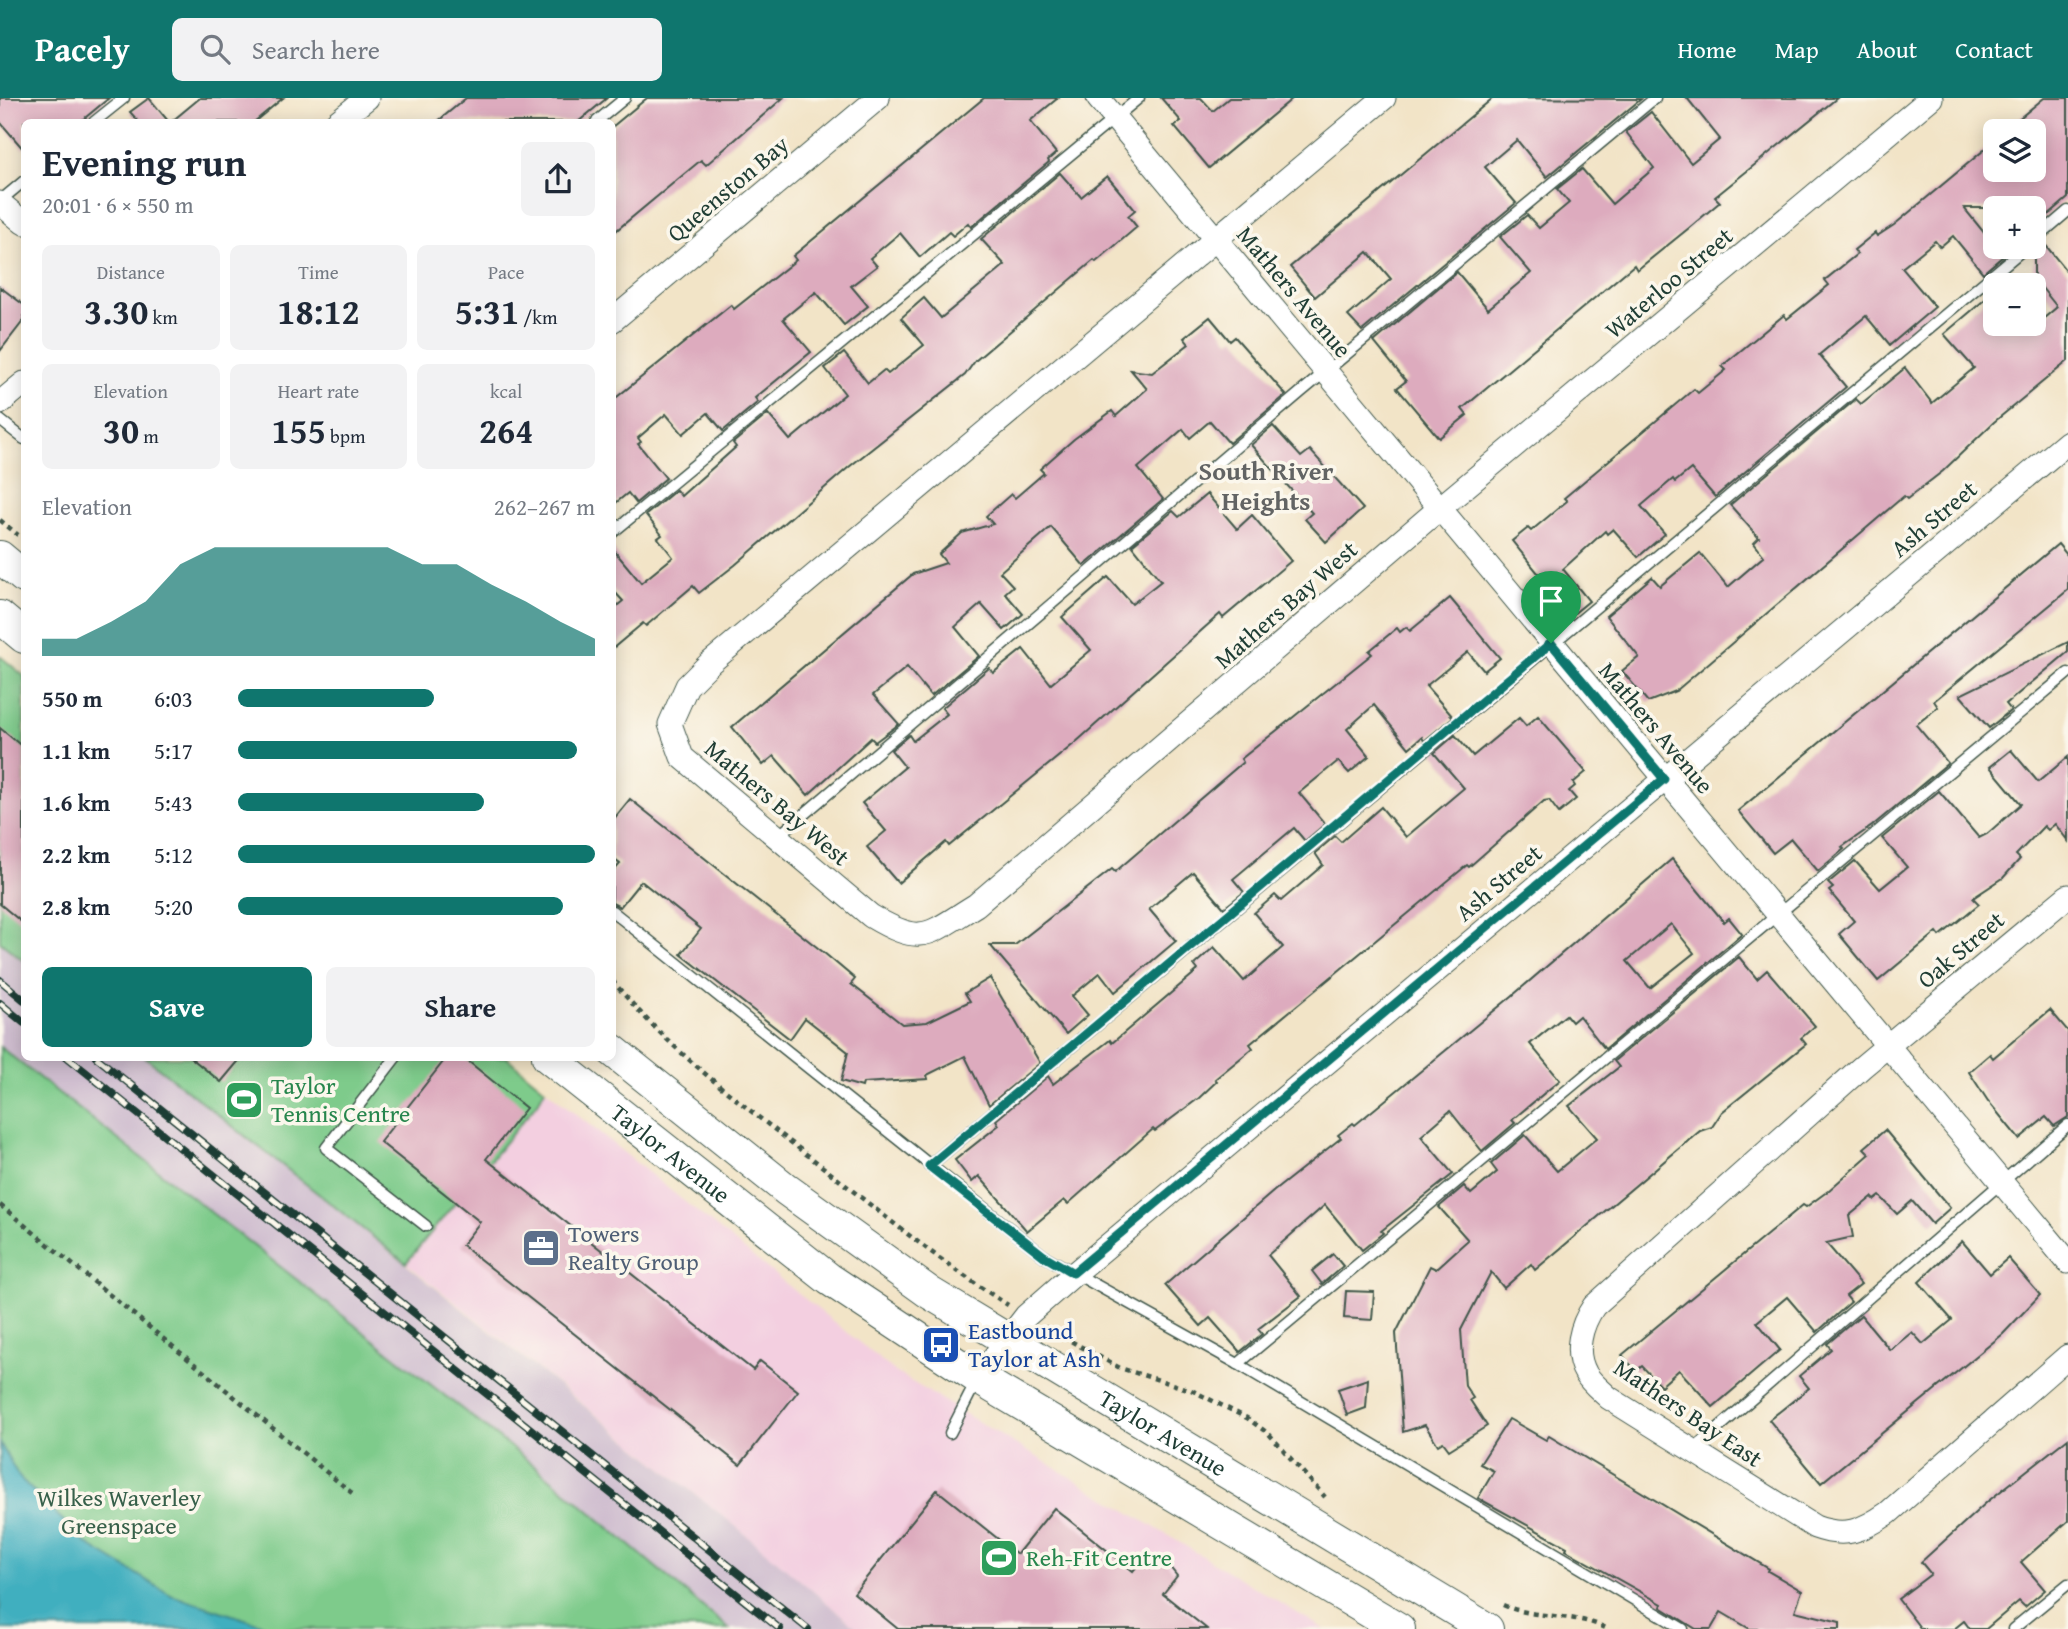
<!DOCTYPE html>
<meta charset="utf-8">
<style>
:root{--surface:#fff;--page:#f2f2f3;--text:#1f2937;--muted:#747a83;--accent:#0f766e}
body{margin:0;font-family:"Gentium Book Plus",serif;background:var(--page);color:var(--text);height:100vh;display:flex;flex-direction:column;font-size:26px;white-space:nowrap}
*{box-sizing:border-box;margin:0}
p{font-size:23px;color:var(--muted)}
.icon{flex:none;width:38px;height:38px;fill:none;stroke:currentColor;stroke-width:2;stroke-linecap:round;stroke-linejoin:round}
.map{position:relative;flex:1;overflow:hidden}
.sheet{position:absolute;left:21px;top:21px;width:595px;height:942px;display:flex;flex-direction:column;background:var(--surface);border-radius:10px;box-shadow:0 4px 18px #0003}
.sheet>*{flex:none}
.controls{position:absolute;left:1983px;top:21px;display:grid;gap:14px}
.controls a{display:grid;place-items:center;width:63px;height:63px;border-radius:10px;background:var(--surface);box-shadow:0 4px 18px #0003;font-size:35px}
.pin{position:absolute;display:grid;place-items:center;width:60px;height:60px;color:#fff;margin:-72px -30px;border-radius:50% 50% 50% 0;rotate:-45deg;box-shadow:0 0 7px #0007}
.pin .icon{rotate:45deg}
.round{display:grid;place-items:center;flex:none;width:74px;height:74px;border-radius:10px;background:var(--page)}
.overview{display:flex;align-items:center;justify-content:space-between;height:119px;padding:0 21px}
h1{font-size:38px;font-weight:700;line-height:52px}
.metrics{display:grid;grid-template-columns:repeat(3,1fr);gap:10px;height:119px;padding:7px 21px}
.metrics div{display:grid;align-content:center;border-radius:10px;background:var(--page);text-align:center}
.metrics b{font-size:35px;font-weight:700}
.metrics small{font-size:19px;font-weight:400}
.metrics p{font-size:19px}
.chart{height:196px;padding:14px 21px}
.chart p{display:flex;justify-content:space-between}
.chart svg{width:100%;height:126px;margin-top:7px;fill:var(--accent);opacity:.7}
.action{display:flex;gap:14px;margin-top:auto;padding:14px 21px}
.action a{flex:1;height:80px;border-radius:10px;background:var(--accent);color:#fff;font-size:28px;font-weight:700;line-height:80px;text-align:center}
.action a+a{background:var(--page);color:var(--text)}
ul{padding:0 21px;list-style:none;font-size:23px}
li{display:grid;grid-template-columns:112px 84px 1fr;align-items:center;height:52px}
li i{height:18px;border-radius:9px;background:var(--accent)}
header{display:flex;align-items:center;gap:42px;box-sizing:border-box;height:98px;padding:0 35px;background:var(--accent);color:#fff}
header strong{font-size:33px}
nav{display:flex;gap:38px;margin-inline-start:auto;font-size:24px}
.search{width:490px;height:63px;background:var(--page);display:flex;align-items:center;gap:18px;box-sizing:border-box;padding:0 24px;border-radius:10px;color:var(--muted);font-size:26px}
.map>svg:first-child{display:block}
</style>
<header>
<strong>Pacely</strong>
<div class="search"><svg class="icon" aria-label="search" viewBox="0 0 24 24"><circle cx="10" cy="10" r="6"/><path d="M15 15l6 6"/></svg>Search here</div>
<nav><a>Home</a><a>Map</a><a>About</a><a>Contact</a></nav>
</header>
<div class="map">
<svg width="2068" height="1531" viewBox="0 0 2068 1531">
<rect width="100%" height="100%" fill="#fbf7ec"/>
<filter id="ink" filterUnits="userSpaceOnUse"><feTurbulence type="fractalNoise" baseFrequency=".0143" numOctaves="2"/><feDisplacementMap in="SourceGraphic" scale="14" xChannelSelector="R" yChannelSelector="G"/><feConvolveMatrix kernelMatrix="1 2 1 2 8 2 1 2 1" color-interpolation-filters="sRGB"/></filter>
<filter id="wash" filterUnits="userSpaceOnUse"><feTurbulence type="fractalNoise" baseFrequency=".00686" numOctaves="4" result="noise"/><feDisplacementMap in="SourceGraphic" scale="28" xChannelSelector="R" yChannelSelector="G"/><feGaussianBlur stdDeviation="1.57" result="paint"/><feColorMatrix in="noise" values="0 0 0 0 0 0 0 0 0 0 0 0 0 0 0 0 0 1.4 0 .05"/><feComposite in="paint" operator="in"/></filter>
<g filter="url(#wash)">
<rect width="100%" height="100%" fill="#f2e4c7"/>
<polygon fill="#f3cfe0" points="545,991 897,1275 1324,1531 858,1531 739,1431 406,1165 539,1003"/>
<polygon fill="#cfbdcf" points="0,844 24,863 24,959 145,959 739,1431 858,1531 729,1531 555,1384 0,949"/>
<g fill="#7ecb8b" stroke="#4e8460" stroke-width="2">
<polygon points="0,558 24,578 24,863 0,844"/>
<polygon points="0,949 555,1384 729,1531 0,1531"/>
<polygon points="145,959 506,959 545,991 539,1003 406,1165"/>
</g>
<polygon fill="#41afbf" stroke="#30767a" stroke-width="2" points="0,1345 19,1379 87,1446 171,1497 276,1531 0,1531"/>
<g id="blocks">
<g fill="#ddabbe" fill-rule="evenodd">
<polygon points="0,0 109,0 80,24 24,24 24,52 0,24"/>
<polygon points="149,0 169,24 139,24 130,14"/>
<polygon points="200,0 283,0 254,24 171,24"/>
<polygon points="466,0 607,0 578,24 437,24"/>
<polygon points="647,0 783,0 706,67 701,62 612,136 612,29"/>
<polygon points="984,0 1058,0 1030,23 1056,55 1048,62 1049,64 971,129 968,125 953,138 949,134 920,159 900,135 870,160 877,168 851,188 868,208 844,227 816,194 783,221 811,254 755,300 758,304 723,333 708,315 683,336 666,316 638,340 641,344 638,346 666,380 636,405 628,395 612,408 612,303 731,207 734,211 796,162 793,158"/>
<polygon points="1161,0 1201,0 1213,13 1229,0 1293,0 1209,70 1174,28 1181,23"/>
<polygon points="1493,0 1641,1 1547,79 1517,42 1485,69 1516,105 1362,233 1348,218 1391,181 1368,154 1315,199 1290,169"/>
<polygon points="1687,0 1837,0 1715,99 1720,104 1689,130 1637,172 1634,167 1462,311 1467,317 1439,340 1397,290 1406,283 1374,244 1457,174 1488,211 1531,175 1500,139 1527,117 1539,130 1569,105 1557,91 1582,71 1612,106 1654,70 1626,34 1651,14 1691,65 1720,41"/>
<polygon points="2044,0 2068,0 2068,100 2034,129 2034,110 1964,110 2003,158 1983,175 1953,138 1940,149 1935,143 1902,170 1935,209 1890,247 1866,218 1819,257 1846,289 1715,399 1691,371 1675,384 1673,381 1641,408 1665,436 1638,459 1613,431 1607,436 1605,433 1563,471 1589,503 1572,517 1512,443 1528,430 1531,433 1567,403 1564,400 1694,291 1698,295 1726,272 1722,268 1784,217 1787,221 1829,187 1825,182 1857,156 1854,152 1875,135 1877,138 1894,127 1995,43 1995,72 2034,72 2034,33 2004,33"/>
<polygon points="1060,75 1081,99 1107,78 1135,112 1128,118 1137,129 1096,164 1094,162 975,263 965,277 849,369 735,467 699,495 693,488 646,528 643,525 612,551 612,512 623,503 612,491 612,450 641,485 673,459 658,440 662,437 646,417 676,392 681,398 736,349 733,345 768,316 790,342 845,296 825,270 844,255 868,285 884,272 888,276 924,247 901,220 924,200 941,220 1005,167 981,141"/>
<polygon points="2043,144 2068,175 2068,263 1994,324 1943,373 1907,401 1904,398 1676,593 1648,604 1622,573 1639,559 1606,518 1652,479 1660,488 1700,455 1728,489 1764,458 1754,445 1759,440 1730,407 1856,301 1861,306 1905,270 1932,305 1974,270 1944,236 1995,193 1995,226 2037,226 2057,209 2034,180 2034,150"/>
<polygon points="0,189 24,207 24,222 0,253"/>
<polygon points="1210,219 1230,243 1235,239 1286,297 1229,345 1210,323 1190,340 1183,331 1138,370 1163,401 1084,468 1051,429 1000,474 1013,488 1005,495 1023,516 1004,532 981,506 955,529 979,558 931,598 907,569 873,597 899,626 875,644 871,640 808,697 774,658 763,667 732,629 913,476 946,465 939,456 962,435 993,426 986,418 1011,396 1015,400 1044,375 1040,371 1074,341 1112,313 1116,318 1147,291 1131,272 1152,275 1189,246 1184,240"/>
<polygon points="1273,328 1301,359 1310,352 1363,411 1326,444 1305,421 1312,415 1251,347"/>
<polygon points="1207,396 1237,431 1252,417 1291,463 1223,520 1220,516 1075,645 949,748 946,744 898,785 867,749 886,733 862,705 905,669 891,652 909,637 913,643 947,616 942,610 989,570 993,575 1023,551 1051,586 1091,552 1062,519 1108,479 1132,506 1161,483 1132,447 1173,413 1179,419"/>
<polygon points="2058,446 2068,458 2068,492 1934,603 1938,609 1916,627 1948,665 1872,728 1842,749 1844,751 1818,773 1791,741 1773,755 1738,713"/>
<polygon points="1450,500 1500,560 1484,573 1468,554 1426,588 1453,619 1424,643 1422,639 1409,650 1374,607 1347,631 1369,658 1349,675 1338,663 1299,695 1325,726 1305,743 1294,730 1233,781 1244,794 1224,810 1193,774 1149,811 1176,843 1115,894 1100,875 1072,898 1088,917 1066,936 990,847 1015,847 1112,771 1115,774 1243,664 1241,661 1372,556 1369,553 1397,530 1400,534 1406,529 1410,533"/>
<polygon points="2068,544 2068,554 2006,606 2011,612 1989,630 1960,597"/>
<polygon points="1538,618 1586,674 1573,685 1575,688 1569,693 1576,701 1559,715 1549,702 1544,703 1469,769 1467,767 1250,946 1253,950 1215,981 1217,983 1199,1000 1155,1033 1153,1031 1068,1106 1064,1102 1027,1133 979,1078 972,1084 955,1062 999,1027 996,1022 1048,978 1053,986 1110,942 1112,945 1198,872 1194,867 1214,849 1244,883 1283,849 1254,815 1275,797 1281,803 1323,767 1315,755 1335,738 1341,744 1381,709 1406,739 1464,690 1434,655 1455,637 1473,658 1519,620 1526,628"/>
<polygon points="0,630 24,650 24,826 0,806"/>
<polygon points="2011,652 2038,684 2068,659 2068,743 2055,726 2048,732 2044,728 2016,757 2020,761 2003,780 1973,800 1979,806 1940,838 1937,834 1878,883 1839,836 1854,823 1829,793 1833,790 1828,785 1855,763 1880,791 1907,769 1882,740 1939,693 1979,740 1987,736 2021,706 1990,669"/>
<polygon points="630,701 823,854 855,881 851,886 902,926 927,924 970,903 965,895 990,880 1040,965 989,1007 965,958 927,977 928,981 863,985 862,989 841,983 848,954 805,920 790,941 681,856 701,831 641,783 620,809 612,805 612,775 620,766 612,760 612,723"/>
<path d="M 1672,761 L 1724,824 L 1729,820 L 1742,836 L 1605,951 L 1579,918 L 1572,924 L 1566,917 L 1530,946 L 1560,982 L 1512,1022 L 1515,1025 L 1482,1053 L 1450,1013 L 1421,1038 L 1453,1076 L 1381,1133 L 1383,1135 L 1362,1152 L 1325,1107 L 1268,1157 L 1301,1198 L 1258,1231 L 1262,1236 L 1240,1254 L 1210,1220 L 1201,1228 L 1165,1187 L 1274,1093 L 1341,1040 L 1338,1037 L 1353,1025 L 1355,1027 L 1512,898 ZM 1671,826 L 1694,855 L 1650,890 L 1627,863 Z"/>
<polygon points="1739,859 1757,881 1767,872 1815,928 1801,940 1806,946 1722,1014 1712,1029 1700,1033 1535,1172 1531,1166 1504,1190 1491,1174 1461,1232 1465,1288 1473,1300 1470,1302 1487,1328 1449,1352 1443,1344 1438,1347 1425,1327 1403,1334 1396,1235 1430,1168 1436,1171 1468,1142 1439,1109 1464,1088 1471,1096 1497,1074 1491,1066 1525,1037 1557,1073 1597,1040 1569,1008 1619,969 1614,963"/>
<polygon points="2050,912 2068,933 2068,1019 2054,1028 2046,1019 2019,1041 1988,1003 1969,974 1990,956 1993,960"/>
<polygon points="190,959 242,959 221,984"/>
<polygon points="447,959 463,959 526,1010 486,1061 753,1272 760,1263 798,1293 740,1367 462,1147 480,1124 380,1044"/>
<polygon points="1885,1032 1950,1110 1932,1126 1912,1103 1897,1116 1880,1098 1875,1102 1872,1099 1849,1118 1853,1139 1826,1145 1861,1186 1846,1198 1851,1204 1817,1234 1787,1199 1757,1224 1780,1252 1713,1309 1679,1272 1661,1288 1642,1268 1636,1273 1622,1257 1803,1107 1806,1109 1828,1093 1870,1056 1864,1050"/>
<polygon points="1962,1143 1990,1176 2008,1160 2040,1197 2003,1236 1821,1385 1769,1322 1809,1290 1799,1278 1831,1251 1827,1246 1861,1217 1890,1252 1912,1234 1923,1246 1952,1222 1919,1184"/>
<polygon points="1333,1156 1343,1168 1322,1186 1312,1173"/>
<polygon points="1346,1193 1374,1194 1372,1222 1344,1220"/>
<polygon points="1368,1281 1366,1310 1347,1317 1338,1291"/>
<polygon points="1509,1321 1546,1342 1549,1338 1769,1471 1768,1473 1802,1493 1795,1513 1840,1524 1840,1531 1750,1531 1721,1514 1711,1531 1696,1531 1661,1509 1662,1506 1566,1452 1567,1449 1478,1400 1494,1373 1480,1366"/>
<polygon points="2068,1340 2068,1423 2021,1464 2045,1492 2025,1509 2019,1503 1986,1531 1970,1531 1964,1523 1954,1531 1921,1531 1898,1501 1931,1476 1921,1464 1987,1404"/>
<polygon points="937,1392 1017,1456 1054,1410 1133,1473 1147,1456 1165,1463 1177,1478 1163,1496 1207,1531 898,1531 854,1495"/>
</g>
</g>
</g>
<g filter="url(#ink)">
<use href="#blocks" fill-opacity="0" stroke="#3f564a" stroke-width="2"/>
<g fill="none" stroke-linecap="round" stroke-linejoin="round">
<defs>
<g id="service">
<polyline points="94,24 124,0"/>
<polyline points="596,24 625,0"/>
<polyline points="0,103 24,83"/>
<polyline points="2034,142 2068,113"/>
<polyline points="0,322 24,341"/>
<polyline points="612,435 1139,0"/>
<polyline points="776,740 1301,294 1655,0"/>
<polyline points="612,813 1044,1158 1238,1266 1683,1531"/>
<polyline points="396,959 326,1050 426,1128"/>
<polyline points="929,1068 2026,149"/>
<polyline points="1238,1266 2068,575"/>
<polyline points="950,1335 977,1282"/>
<polyline points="1693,1352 2068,1027"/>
<polyline points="2013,1531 2068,1486"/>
</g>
<g id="minor">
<polyline points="1098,0 2068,1164"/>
<path d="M 1384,0 L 710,565 L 687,588 L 670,626 L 682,659 L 871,818 C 923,849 927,837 976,807 L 1440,410 L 1931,0"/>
<polyline points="337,24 367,0"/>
<polyline points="0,105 24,125"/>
<polyline points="612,223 878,0"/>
<polyline points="0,305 24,285"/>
<path d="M 2068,798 L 1862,969 L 1594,1208 C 1581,1227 1573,1254 1586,1276 C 1591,1285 1602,1293 1609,1300 L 1815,1429 C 1845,1440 1862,1433 1888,1415 L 2068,1258"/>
<polyline points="978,1280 1026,1218 1074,1176 2068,344"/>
</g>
<g id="secondary">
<polyline points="0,459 24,479"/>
<polyline points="0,519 24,539"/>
<path id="s1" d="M 612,952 L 787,1092 L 930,1195 L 1487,1531"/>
<path id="s2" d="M 548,959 L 829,1181 L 978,1280 L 1399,1531"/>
</g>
</defs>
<use href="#service" stroke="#3f564a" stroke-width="13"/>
<use href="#minor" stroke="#3f564a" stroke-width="25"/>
<use href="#secondary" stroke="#3f564a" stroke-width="34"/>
<g stroke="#3f564a" stroke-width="4.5" stroke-dasharray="5 5" stroke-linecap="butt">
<polyline points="0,422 18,437"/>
<path d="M 612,882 C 671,955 746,1009 819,1066 C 881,1115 941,1165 1008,1207"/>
<polyline points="0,1107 352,1395"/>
<polyline points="1045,1229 1120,1270 1191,1292 1247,1320 1269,1336 1325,1399"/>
<path d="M 1503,1507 C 1537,1522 1574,1514 1608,1531"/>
</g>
<use href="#service" stroke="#fff" stroke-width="10"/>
<use href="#minor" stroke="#fff" stroke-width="23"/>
<use href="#secondary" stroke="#fff" stroke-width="32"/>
<defs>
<g id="rail">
<polyline points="0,882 24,902"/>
<polyline points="0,905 24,925"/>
<polyline points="67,959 780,1531"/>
<polyline points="96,959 808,1531"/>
</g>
</defs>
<use href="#rail" stroke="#1f3d34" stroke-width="8"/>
<use href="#rail" stroke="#fbf7ec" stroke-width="5" stroke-dasharray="16" stroke-linecap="butt"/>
</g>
</g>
<g fill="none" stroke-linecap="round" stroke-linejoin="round" filter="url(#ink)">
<defs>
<polygon id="route" points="1551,545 1664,681 1073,1175 1044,1158 929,1068"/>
</defs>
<use href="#route" stroke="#fff" stroke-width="14"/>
<use href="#route" stroke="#0f766e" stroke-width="9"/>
</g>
<defs>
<symbol id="stadium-square" viewBox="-11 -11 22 22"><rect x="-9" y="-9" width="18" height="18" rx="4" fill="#2e9e5b" stroke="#fbf7ec"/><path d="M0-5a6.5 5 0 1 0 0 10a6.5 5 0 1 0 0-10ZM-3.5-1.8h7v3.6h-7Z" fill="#fff"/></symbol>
<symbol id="office-square" viewBox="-11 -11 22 22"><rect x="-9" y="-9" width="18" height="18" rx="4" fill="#5c6f8a" stroke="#fbf7ec"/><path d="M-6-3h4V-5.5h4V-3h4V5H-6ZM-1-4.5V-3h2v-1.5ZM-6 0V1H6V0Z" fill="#fff"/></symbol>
<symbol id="bus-square" viewBox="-11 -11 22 22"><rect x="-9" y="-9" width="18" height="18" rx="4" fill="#1a4fb4" stroke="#fbf7ec"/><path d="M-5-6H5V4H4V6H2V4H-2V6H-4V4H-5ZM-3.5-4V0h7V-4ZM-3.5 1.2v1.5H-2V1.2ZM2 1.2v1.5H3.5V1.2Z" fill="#fff"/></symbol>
</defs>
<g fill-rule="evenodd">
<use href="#stadium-square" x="222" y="980" width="44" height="44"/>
<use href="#office-square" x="519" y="1128" width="44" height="44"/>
<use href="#bus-square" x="919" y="1225" width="44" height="44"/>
<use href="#stadium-square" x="977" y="1438" width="44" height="44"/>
</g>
<g text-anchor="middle" stroke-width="7" stroke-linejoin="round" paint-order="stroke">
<g font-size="24" fill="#1f3d34" stroke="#fbf7ec">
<text transform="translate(728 91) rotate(-40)" y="8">Queenston Bay</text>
<text transform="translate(1669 185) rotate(-40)" y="8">Waterloo Street</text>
<text transform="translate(1294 194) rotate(50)" y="8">Mathers Avenue</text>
<text transform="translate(1934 421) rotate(-40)" y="8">Ash Street</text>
<text transform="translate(1286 507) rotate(-41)" y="8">Mathers Bay West</text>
<text transform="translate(1656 630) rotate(50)" y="8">Mathers Avenue</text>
<text transform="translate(777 705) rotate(40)" y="8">Mathers Bay West</text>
<text transform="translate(1499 785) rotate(-40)" y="8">Ash Street</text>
<text transform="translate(1961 852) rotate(-40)" y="8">Oak Street</text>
<text dy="8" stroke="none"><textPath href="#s2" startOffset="156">Taylor Avenue</textPath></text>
<text transform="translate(1688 1315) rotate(34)" y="8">Mathers Bay East</text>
<text dy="8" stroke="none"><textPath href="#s1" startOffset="672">Taylor Avenue</textPath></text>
</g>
<g font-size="24" fill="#27864d" stroke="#fbf7ec" text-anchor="start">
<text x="271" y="996">Taylor<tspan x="271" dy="28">Tennis Centre</tspan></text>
<text x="1026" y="1468">Reh-Fit Centre</text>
</g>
<g font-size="24" fill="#4e5e75" stroke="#fbf7ec" text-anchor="start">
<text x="568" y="1144">Towers<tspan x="568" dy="28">Realty Group</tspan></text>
</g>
<g font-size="24" fill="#164399" stroke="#fbf7ec" text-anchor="start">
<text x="968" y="1241">Eastbound<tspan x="968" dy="28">Taylor at Ash</tspan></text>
</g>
<g font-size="24" fill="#37604a" stroke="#fbf7ec">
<text x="119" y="1408">Wilkes Waverley<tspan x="119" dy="28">Greenspace</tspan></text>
</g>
<g font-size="26" font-weight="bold" fill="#626464" stroke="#fbf7ec">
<text x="1266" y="382">South River<tspan x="1266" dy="30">Heights</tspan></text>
</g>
</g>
</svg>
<div class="controls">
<a><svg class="icon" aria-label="layers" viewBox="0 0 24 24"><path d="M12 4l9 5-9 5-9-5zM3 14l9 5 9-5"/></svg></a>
<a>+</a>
<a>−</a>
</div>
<div class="pin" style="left:1551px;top:545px;background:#1e9e55"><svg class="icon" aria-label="arrive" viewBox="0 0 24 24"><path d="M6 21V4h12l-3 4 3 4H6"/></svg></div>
<section class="sheet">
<div class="overview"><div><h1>Evening run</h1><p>20:01 · 6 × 550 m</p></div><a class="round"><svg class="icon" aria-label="share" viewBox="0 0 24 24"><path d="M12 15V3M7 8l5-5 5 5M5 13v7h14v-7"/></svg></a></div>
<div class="metrics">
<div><p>Distance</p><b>3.30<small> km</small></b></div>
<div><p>Time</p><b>18:12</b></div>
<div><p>Pace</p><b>5:31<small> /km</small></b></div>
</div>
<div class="metrics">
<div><p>Elevation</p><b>30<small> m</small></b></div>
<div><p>Heart rate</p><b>155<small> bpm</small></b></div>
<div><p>kcal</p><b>264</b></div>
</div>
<div class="chart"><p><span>Elevation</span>262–267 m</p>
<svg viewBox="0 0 160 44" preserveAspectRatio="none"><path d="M0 44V38L10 38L20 32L30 25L40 12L50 6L60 6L70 6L80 6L90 6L100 6L110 12L120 12L130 19L140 25L150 32L160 38V44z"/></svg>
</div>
<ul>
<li><b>550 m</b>6:03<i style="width:55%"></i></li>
<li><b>1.1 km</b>5:17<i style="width:95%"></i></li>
<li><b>1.6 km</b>5:43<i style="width:69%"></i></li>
<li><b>2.2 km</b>5:12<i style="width:100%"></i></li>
<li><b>2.8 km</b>5:20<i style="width:91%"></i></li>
</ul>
<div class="action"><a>Save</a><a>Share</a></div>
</section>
</div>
